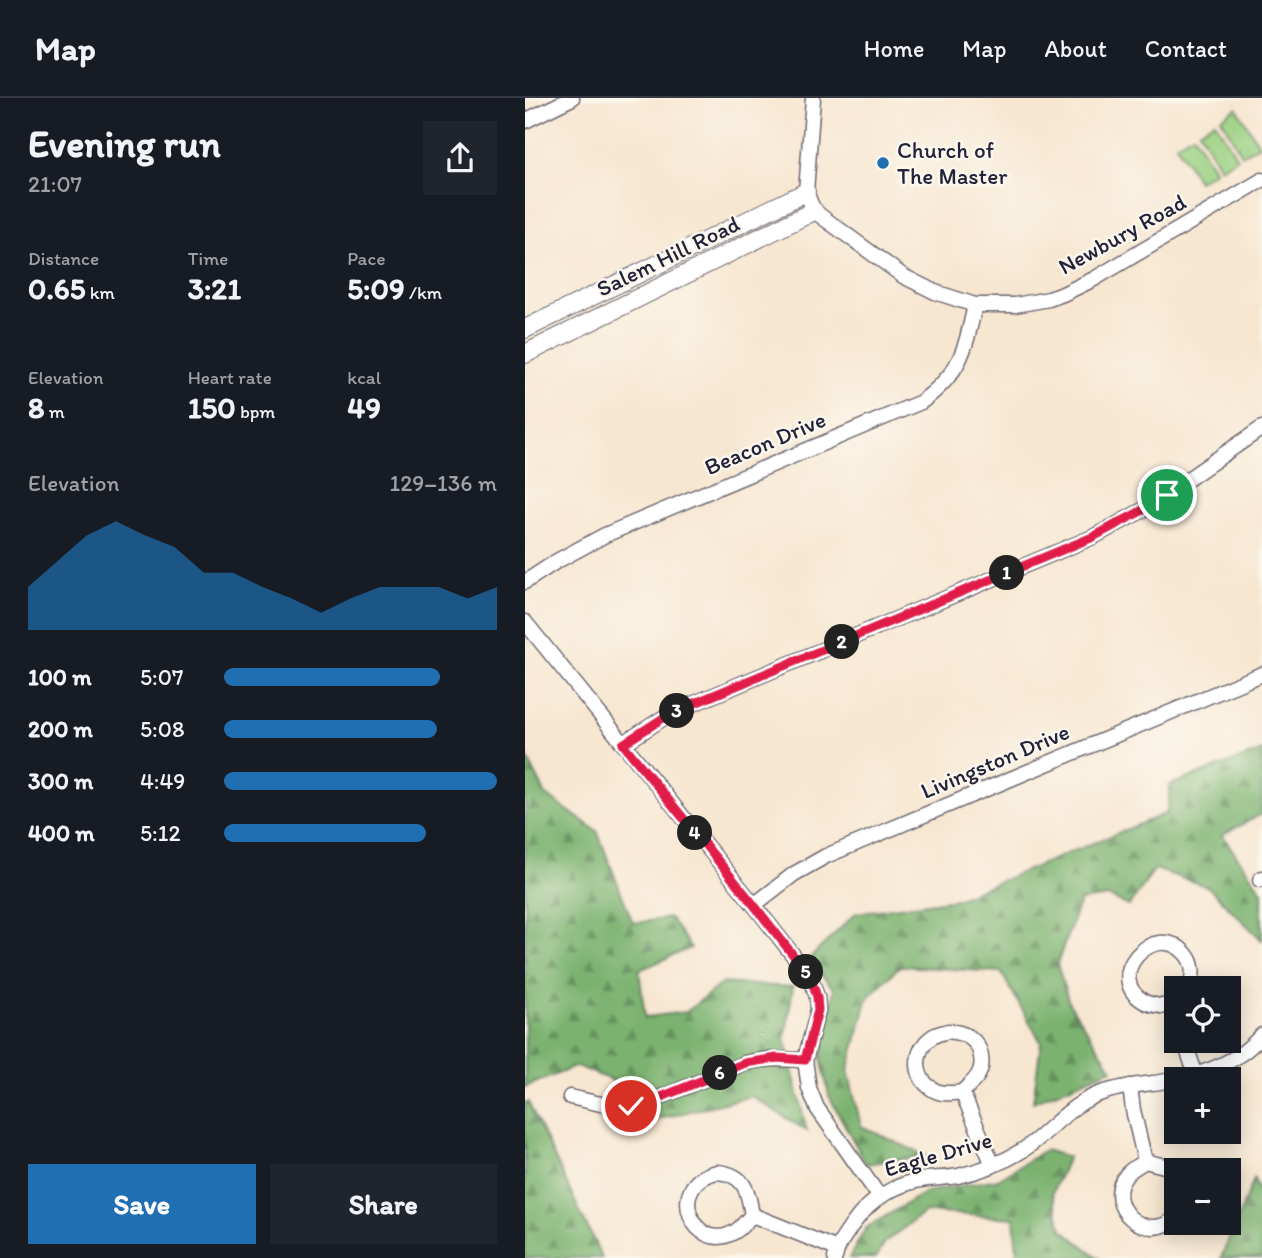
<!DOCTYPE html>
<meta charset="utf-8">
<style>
:root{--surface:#171b24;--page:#20242c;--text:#f1f3f6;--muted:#9ea1a6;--line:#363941;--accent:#1f6fb2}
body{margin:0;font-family:Itim,sans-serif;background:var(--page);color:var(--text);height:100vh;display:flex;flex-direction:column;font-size:26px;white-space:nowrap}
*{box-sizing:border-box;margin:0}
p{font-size:23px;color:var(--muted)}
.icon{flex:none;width:38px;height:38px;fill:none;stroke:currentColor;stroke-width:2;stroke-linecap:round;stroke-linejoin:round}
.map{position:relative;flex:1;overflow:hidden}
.panel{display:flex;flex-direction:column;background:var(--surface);width:525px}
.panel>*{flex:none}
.fabs{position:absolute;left:639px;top:878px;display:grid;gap:14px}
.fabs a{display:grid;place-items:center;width:77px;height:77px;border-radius:0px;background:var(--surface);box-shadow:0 4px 18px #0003;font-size:35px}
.pin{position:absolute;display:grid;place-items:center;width:60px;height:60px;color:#fff;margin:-30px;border:4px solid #fff;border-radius:50%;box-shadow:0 2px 7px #0007}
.km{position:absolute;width:35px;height:35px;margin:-18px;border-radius:50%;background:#222;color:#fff;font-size:19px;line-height:35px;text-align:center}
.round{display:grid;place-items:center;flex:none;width:74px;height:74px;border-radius:0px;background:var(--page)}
.overview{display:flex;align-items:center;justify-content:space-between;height:119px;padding:0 28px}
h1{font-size:38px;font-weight:700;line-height:52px}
.figures{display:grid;grid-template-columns:repeat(3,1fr);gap:10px;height:119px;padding:7px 28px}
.figures div{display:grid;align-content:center}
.figures b{font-size:30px;font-weight:700}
.figures small{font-size:19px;font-weight:400}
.figures p{font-size:19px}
.chart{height:196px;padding:14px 28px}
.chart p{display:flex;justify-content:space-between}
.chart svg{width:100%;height:126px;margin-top:7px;fill:var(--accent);opacity:.7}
.primary-button{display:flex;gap:14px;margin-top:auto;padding:14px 28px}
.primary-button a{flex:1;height:80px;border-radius:0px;background:var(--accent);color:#fff;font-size:28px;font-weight:700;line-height:80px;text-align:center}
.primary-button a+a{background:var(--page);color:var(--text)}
ul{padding:0 28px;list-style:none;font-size:23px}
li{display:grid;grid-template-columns:112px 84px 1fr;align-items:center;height:52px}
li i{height:18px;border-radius:9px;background:var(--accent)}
header{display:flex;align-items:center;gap:42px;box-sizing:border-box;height:98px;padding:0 35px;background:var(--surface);border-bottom:2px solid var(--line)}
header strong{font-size:33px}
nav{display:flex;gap:38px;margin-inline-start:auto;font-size:24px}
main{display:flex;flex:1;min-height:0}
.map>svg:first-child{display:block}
</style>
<header>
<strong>Map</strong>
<nav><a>Home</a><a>Map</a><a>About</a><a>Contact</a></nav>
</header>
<main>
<section class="panel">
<div class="overview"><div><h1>Evening run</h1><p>21:07</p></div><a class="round"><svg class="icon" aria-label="share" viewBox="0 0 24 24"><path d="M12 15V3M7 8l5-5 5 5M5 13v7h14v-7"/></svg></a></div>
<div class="figures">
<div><p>Distance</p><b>0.65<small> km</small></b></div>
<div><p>Time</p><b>3:21</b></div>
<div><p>Pace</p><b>5:09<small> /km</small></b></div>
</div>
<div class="figures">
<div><p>Elevation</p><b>8<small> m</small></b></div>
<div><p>Heart rate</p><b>150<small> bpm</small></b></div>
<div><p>kcal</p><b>49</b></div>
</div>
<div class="chart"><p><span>Elevation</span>129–136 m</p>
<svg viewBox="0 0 160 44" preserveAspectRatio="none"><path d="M0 44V29L10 20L20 11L30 6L40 11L50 15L60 24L70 24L80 29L90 33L100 38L110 33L120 29L130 29L140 29L150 33L160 29V44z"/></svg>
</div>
<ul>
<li><b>100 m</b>5:07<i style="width:79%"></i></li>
<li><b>200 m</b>5:08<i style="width:78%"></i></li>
<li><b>300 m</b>4:49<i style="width:100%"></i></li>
<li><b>400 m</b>5:12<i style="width:74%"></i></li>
</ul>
<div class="primary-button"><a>Save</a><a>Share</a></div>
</section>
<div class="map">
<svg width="737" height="1160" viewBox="0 0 737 1160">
<defs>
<pattern id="forest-firs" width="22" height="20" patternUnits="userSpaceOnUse" patternTransform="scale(1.75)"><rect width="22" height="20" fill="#7bb26f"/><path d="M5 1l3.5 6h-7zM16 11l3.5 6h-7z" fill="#64905c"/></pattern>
</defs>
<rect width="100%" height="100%" fill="#fbf7ec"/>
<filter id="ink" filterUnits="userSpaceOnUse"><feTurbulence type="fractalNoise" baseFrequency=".0143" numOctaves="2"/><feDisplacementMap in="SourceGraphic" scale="14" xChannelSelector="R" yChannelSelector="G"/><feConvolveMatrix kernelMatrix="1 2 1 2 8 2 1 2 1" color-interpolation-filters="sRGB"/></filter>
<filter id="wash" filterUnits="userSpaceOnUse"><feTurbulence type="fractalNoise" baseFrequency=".00686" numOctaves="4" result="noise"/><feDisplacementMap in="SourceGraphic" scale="28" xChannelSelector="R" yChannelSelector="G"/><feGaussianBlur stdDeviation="1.57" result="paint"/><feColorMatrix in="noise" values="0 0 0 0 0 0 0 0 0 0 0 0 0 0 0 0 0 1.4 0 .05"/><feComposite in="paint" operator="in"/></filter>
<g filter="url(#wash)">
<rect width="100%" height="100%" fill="#f7e6d0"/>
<g fill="url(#forest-firs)" stroke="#4e6a55" stroke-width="2">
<polygon points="737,653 737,716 697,737 737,793 737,842 683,789 630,771 604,808 584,799 555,803 532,866 544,905 587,971 508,1004 516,944 476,874 375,868 343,899 323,973 336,1028 401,1058 341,1066 304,998 296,959 309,891 283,862 331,815 431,801 642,715 645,687"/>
<polygon points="0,655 21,697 72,733 108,825 145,820 166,850 114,872 120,919 161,914 197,885 268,889 260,942 282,1033 226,998 127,1023 93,985 52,968 0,989"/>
<polygon points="3,1004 77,1160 0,1160 0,1005"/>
<polygon points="520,1052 543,1059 527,1095 537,1131 574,1160 488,1160 492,1155 489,1120 400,1114 360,1144 351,1160 324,1160 341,1130 401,1094 473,1081"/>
<polygon points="729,1081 737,1103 737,1160 696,1160"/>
</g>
<g fill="#9ad081" stroke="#5e795e" stroke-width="2">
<polygon points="712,10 734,47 717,57 696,20"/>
<polygon points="690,23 712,60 695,70 674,33"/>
<polygon points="668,36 690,73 673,83 651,46"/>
</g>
</g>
<g filter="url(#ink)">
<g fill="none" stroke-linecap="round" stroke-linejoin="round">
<defs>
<g id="minor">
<polyline points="288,0 281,94 289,113 378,178 410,194 450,207 490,207 524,201 538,196 569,181 737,82"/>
<polyline points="0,23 47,0"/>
<path d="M 0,484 L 32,463 L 80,437 L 396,304 C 436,275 440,252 450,207"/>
<polyline points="0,524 229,807 286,880 292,899 293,912 280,962 284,990 292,1010 354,1098"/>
<polyline points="98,646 146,615 568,439 618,412 737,330"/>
<polyline points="735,782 737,780"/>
<polyline points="229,807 269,776 301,758 737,576"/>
<path d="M 651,905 L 647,909 C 638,908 627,908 620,904 C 576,880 629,821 660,855 C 670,866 669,878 664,891"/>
<path d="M 423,933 C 431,934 439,935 445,940 C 456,947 460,966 453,977 C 450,983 442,989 437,994 C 428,995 417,997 409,992 C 388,981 388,952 407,939 C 412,935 417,935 423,933 Z"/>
<polyline points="659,943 671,977"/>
<polyline points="605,988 608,1012 620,1063"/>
<polyline points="437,994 468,1067"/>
<path d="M 45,999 L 80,1007 L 106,1008 L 124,1004 L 220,965 C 240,960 259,961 280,962"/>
<path d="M 192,1074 C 220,1076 223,1093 227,1117 C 222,1122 217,1129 211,1133 C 169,1160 138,1085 192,1074 Z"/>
<path d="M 651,1076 L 643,1069 L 620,1063 C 614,1067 606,1071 602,1076 C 575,1108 624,1149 651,1118"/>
<polyline points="227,1117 312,1151"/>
<path d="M 310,1160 C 312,1147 320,1138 327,1127 C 345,1102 370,1085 402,1081 C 412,1080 423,1080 433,1078 C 455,1073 479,1064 498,1052 C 526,1034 545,1004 580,994 C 602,987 626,986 648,982 C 682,976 714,963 737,937"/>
</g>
<g id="tertiary">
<polyline points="0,231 281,94"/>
<polyline points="0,256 289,113"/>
</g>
</defs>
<use href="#minor" stroke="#6d676f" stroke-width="17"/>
<use href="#tertiary" stroke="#6d676f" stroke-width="20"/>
<use href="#minor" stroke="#fff" stroke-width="14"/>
<use href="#tertiary" stroke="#fff" stroke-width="18"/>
</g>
</g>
<g fill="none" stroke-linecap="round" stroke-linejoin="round" filter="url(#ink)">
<defs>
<polyline id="route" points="106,1008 124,1004 220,965 252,960 280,962 293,912 292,899 286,880 229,807 98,646 146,615 568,439 618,412 642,397"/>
</defs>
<use href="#route" stroke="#fff" stroke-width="14"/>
<use href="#route" stroke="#e11d48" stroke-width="9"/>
</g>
<circle fill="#1f6fb2" stroke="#fbf7ec" stroke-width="2.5" cx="358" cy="65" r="7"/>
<g text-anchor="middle" stroke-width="5" stroke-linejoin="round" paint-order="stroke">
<g font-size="23" fill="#22223b" stroke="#fbf7ec" text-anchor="start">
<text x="372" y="60">Church of<tspan x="372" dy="26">The Master</tspan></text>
</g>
<g font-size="23" fill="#22223b" stroke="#fbf7ec">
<text transform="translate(597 136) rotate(-29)" y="8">Newbury Road</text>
<text transform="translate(143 158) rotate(-26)" y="8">Salem Hill Road</text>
<text transform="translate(240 345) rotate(-23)" y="8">Beacon Drive</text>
<text transform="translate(470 663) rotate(-23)" y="8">Livingston Drive</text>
<text transform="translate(413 1056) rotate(-16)" y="8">Eagle Drive</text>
</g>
</g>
</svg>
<div class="fabs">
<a><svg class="icon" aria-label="locate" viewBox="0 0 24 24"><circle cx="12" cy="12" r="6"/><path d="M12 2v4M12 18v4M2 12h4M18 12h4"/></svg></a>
<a>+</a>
<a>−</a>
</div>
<div class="pin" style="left:642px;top:397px;background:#1e9e55"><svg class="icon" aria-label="arrive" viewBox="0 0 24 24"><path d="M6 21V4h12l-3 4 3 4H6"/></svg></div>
<div class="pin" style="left:106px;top:1008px;background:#d93025"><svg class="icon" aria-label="check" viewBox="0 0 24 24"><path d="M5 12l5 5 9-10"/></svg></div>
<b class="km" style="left:482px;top:475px">1</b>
<b class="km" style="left:317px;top:544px">2</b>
<b class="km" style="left:152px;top:613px">3</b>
<b class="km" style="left:170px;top:735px">4</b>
<b class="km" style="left:281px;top:874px">5</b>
<b class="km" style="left:195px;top:975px">6</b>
</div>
</main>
